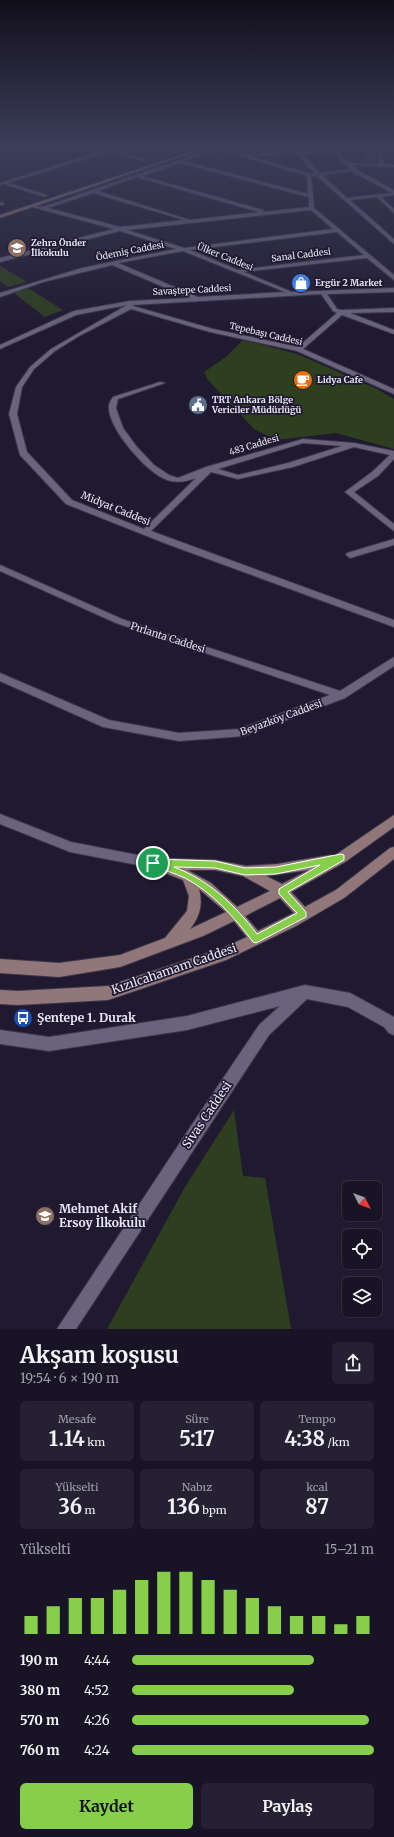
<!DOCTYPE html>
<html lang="tr">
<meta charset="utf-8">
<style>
:root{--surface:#181425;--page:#252132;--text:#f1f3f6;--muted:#9f9ea7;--line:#363342;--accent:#87cf4a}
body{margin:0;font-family:Merriweather,serif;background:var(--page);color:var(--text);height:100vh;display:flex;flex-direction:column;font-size:15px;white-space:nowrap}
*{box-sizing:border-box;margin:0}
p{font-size:13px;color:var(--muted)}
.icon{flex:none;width:22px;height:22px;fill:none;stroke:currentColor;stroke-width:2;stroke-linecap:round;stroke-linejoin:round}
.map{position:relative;height:1329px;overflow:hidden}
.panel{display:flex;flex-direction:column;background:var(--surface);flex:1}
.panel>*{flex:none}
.needle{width:26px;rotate:132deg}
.tools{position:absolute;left:342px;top:1181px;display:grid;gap:8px}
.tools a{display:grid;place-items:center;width:40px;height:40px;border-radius:6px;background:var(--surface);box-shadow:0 1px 3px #0004,0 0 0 1px var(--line);font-size:20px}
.pin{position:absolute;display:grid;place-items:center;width:34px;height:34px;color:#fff;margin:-17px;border:2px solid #fff;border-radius:50%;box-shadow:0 1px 4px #0007}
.round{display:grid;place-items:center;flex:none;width:42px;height:42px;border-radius:6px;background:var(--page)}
.headline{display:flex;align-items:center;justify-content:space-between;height:68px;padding:0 20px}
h1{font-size:22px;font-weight:700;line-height:30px}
.figures{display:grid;grid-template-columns:repeat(3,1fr);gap:6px;height:68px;padding:4px 20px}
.figures div{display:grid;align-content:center;border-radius:6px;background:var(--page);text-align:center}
.figures b{font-size:20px;font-weight:700}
.figures small{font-size:11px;font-weight:400}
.figures p{font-size:11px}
.chart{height:112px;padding:8px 20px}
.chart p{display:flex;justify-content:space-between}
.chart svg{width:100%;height:72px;margin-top:4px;stroke:var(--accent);stroke-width:6}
.button{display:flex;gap:8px;margin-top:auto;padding:8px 20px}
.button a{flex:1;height:46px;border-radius:6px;background:var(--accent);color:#111;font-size:16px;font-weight:700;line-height:46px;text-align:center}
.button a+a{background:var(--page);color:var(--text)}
ul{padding:0 20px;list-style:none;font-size:13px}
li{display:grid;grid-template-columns:64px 48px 1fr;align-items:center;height:30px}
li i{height:10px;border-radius:5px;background:var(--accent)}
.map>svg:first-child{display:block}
</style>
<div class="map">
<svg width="394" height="1329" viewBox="0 0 394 1329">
<rect width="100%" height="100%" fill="#201a31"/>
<g fill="#2e3f20">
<polygon points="361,144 378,144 376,164 367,163"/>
<polygon points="0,266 27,282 8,287 0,281"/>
<polygon points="28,288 63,310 45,317 14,293"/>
<polygon points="243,340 297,354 377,389 394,399 394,449 336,433 276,440 254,429 208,380 204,372 226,357"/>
<polygon points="234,1110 243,1176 265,1178 291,1329 107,1329 185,1187"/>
</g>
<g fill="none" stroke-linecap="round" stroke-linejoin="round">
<defs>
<g id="minor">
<polygon points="12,144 18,144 0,148 0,146"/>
<polygon points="85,144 90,144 109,149 131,144 114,150 146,160 144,161 109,152 8,183 47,195 45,197 4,184 0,185 0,183 105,150"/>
<path d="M 256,144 L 260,144 L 263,153 L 296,152 L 293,144 L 297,144 L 300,151 L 335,150 L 334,144 L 338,144 L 341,155 L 349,163 L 379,164 L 380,144 L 384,144 L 383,164 L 394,165 L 394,167 L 352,165 L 357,170 L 394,190 L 394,195 L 381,197 L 394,209 L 394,213 L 377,197 L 350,200 L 394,239 L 394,244 L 317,176 L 312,176 L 312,174 L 315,174 L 298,154 L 250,156 L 311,174 L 314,208 L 394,275 L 394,280 L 367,258 L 244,272 L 292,292 L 394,288 L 394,292 L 327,294 L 337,309 L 341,310 L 394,308 L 394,312 L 350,313 L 394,330 L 394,334 L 342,315 L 303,349 L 394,389 L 394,394 L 297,351 L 210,332 L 131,309 L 79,336 L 55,351 L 34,369 L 22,387 L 17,414 L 27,452 L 72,500 L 144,529 L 196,478 C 185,482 174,484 163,478 C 145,470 109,429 109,408 C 108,405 111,400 113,397 L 160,382 L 165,383 L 118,399 L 116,408 L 123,428 L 137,447 L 154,465 L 169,475 L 178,478 L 206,467 L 303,439 L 354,443 L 394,451 L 394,459 L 378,476 L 354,492 L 394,524 L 394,531 L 345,492 L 372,472 L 390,455 L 354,447 L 293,467 L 238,479 L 211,472 L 151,531 L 394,620 L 394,627 L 167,544 L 66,504 L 20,455 L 9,414 L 16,387 L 30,367 L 51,349 L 127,305 L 76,315 L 2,348 L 0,349 L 0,345 L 74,311 L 130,301 L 190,298 L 112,265 L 43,282 L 0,297 L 0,293 L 82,268 L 176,249 L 120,231 L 0,262 L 0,258 L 114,229 L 32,207 L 32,205 L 43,207 L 214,148 L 210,147 L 210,145 L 246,155 L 259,153 ZM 218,149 L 307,176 L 308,194 L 184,161 ZM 336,152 L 337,156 L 351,169 L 320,173 L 302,154 ZM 180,163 L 309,197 L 309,207 L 263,212 L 263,210 L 142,176 ZM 353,171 L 353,172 L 392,193 L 347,198 L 322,175 ZM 137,177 L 259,212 L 260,212 L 190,220 L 98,191 ZM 93,193 L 184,220 L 120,227 L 48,208 ZM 311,210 L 333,229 L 184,248 L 127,230 ZM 337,232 L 364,255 L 238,270 L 190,250 ZM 183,251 L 285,292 L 198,297 L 118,263 ZM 321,294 L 333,311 L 337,313 L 298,347 L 213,329 L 133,306 L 133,305 ZM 303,443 L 342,446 L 288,463 L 238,475 L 218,469 Z"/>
<polygon points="0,202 4,203 4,205 0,205"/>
<polygon points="394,539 394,545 350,558 346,555 347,553"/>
<polygon points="0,565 122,619 340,691 394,657 394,666 345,698 244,736 179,741 103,727 0,681 0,673 109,720 179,733 239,729 330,695 116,623 0,571"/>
<polygon points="0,814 71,842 153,858 157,859 159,863 157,867 153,868 70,852 0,824"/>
<polygon points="305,985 350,993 394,1017 394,1035 389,1033 384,1027 348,1007 307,999 269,1035 76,1329 57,1329 191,1126 259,1025 280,1006 187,1030 49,1051 0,1044 0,1030 49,1037 187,1016"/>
</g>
<g id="secondary">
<polygon points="214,144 219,144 0,218 0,215"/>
<path d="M 394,815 L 394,827 L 345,862 L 291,892 L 305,907 L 336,890 L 390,848 L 394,847 L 394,859 L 344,898 L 296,926 L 226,960 L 108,1000 L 18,1005 L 0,1004 L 0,990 L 18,991 L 108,986 L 223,948 L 247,937 L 234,921 L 203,936 L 120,967 L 59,977 L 0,973 L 0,959 L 59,963 L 120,955 L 165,938 L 187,911 L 189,896 L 183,880 L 149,867 L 147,863 L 149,859 L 153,858 L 215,860 L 246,866 L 277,864 L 331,855 L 334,856 ZM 187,870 L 215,870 L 243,876 L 270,891 L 237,907 L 211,883 ZM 309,870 L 282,884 L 266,876 ZM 199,889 L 226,912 L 190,929 C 200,916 203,905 199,889 ZM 280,898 L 294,913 L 258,931 L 245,916 Z"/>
</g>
</defs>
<use href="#minor" stroke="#3b3649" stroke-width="2"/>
<use href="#secondary" stroke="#3b3649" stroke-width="2"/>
<use href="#minor" fill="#69637e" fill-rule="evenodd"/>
<use href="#secondary" fill="#91777a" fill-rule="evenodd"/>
</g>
<linearGradient id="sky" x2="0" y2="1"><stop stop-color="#120e1b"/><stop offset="0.44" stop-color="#3c3e5a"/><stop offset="1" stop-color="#3c3e5a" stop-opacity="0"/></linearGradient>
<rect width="394" height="330" fill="url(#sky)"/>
<path fill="#87cf4a" stroke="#fff" fill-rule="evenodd" d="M 341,854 L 344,855 L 344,860 L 288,892 L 306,912 L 306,917 L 256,943 L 253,942 C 234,917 213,893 185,878 C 174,873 161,869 150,865 L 149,863 L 153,859 L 215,861 L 245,868 L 276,867 ZM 320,865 L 279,889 L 279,894 L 297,913 L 257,934 C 235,905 209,880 174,867 L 215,868 L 245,875 L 276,874 Z"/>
<defs>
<symbol id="school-disc" viewBox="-11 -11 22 22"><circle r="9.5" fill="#8d6e63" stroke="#201a31"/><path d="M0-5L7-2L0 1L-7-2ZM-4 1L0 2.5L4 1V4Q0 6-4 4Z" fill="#fff"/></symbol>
<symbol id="shop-disc" viewBox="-11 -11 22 22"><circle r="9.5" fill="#3f7fe0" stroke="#201a31"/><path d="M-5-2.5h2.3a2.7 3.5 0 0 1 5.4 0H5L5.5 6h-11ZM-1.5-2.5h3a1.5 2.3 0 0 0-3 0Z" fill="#fff"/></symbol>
<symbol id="cafe-disc" viewBox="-11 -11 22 22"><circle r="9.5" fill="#e8710a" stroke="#201a31"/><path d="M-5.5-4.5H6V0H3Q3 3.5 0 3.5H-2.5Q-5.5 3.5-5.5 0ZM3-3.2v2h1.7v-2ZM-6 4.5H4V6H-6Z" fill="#fff"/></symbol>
<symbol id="civic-disc" viewBox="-11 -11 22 22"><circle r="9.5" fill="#5c6f8a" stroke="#201a31"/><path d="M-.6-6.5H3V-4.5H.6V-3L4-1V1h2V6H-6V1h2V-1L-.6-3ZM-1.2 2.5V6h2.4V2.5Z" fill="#fff"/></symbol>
<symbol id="bus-disc" viewBox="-11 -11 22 22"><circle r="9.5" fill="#1a4fb4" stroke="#201a31"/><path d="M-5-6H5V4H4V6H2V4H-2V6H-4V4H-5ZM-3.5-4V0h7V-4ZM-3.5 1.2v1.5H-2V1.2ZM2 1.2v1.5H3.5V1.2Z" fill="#fff"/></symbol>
</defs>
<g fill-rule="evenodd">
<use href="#school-disc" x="6" y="237" width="22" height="22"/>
<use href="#shop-disc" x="290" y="272" width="22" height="22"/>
<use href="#cafe-disc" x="292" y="369" width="22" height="22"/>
<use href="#civic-disc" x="187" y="394" width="22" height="22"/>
<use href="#bus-disc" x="12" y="1007" width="22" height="22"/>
<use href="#school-disc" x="34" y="1205" width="22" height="22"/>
</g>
<g text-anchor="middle" stroke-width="3.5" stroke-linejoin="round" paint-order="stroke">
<g font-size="9" font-weight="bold" fill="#e8e5f5" stroke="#201a31" text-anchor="start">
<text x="31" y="246">Zehra Önder<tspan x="31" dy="10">İlkokulu</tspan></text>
<text x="315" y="286">Ergür 2 Market</text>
<text x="317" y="383">Lidya Cafe</text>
<text x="212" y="403">TRT Ankara Bölge<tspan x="212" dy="10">Vericiler Müdürlüğü</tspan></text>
</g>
<g font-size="9" fill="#e8e5f5" stroke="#201a31">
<text transform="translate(130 251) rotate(-11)" y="3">Ödemiş Caddesi</text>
<text transform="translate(301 255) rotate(-7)" y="3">Sanal Caddesi</text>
<text transform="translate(225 257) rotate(22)" y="3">Ülker Caddesi</text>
<text transform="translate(192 290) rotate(-3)" y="3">Savaştepe Caddesi</text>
<text transform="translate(266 334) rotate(13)" y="3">Tepebaşı Caddesi</text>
<text transform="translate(254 445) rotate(-17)" y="3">483 Caddesi</text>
</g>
<g font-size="10" fill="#e8e5f5" stroke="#201a31">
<text transform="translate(116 508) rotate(22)" y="4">Midyat Caddesi</text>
<text transform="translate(168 637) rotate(18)" y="4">Pırlanta Caddesi</text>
<text transform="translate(281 717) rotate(-20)" y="4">Beyazköy Caddesi</text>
</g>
<g font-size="12" fill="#e8e5f5" stroke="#201a31">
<text transform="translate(174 969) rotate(-19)" y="4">Kızılcahamam Caddesi</text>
<text transform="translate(207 1115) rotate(-56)" y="4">Sivas Caddesi</text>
</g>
<g font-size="12" font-weight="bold" fill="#e8e5f5" stroke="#201a31" text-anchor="start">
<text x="37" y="1022">Şentepe 1. Durak</text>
<text x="59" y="1213">Mehmet Akif<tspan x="59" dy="14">Ersoy İlkokulu</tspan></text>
</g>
</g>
</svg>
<div class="tools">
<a><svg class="needle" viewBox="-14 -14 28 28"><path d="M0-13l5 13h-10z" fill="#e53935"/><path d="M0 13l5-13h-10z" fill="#9f9ea7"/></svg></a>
<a><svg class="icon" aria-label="locate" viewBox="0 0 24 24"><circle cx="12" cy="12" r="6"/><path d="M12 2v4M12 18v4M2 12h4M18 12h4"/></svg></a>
<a><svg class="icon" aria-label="layers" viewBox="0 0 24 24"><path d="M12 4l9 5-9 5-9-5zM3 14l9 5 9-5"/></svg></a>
</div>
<div class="pin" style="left:153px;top:863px;background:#1e9e55"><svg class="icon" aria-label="arrive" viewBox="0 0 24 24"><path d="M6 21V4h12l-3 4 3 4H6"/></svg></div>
</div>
<section class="panel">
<div class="headline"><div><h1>Akşam koşusu</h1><p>19:54 · 6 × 190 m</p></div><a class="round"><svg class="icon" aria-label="share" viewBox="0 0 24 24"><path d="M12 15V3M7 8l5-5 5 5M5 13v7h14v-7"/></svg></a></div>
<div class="figures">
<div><p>Mesafe</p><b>1.14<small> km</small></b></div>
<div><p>Süre</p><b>5:17</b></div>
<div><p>Tempo</p><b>4:38<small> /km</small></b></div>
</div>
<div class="figures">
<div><p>Yükselti</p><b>36<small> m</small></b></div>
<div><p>Nabız</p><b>136<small> bpm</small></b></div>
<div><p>kcal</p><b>87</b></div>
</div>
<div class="chart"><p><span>Yükselti</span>15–21 m</p>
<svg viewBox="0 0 160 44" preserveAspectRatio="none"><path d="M5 44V33M15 44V27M25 44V22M35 44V22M45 44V17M55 44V11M65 44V6M75 44V6M85 44V11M95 44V17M105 44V22M115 44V27M125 44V33M135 44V33M145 44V38M155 44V33"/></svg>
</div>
<ul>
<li><b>190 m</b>4:44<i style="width:75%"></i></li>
<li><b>380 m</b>4:52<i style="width:67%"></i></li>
<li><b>570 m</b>4:26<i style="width:98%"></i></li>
<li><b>760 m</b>4:24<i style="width:100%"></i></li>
</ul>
<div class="button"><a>Kaydet</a><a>Paylaş</a></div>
</section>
